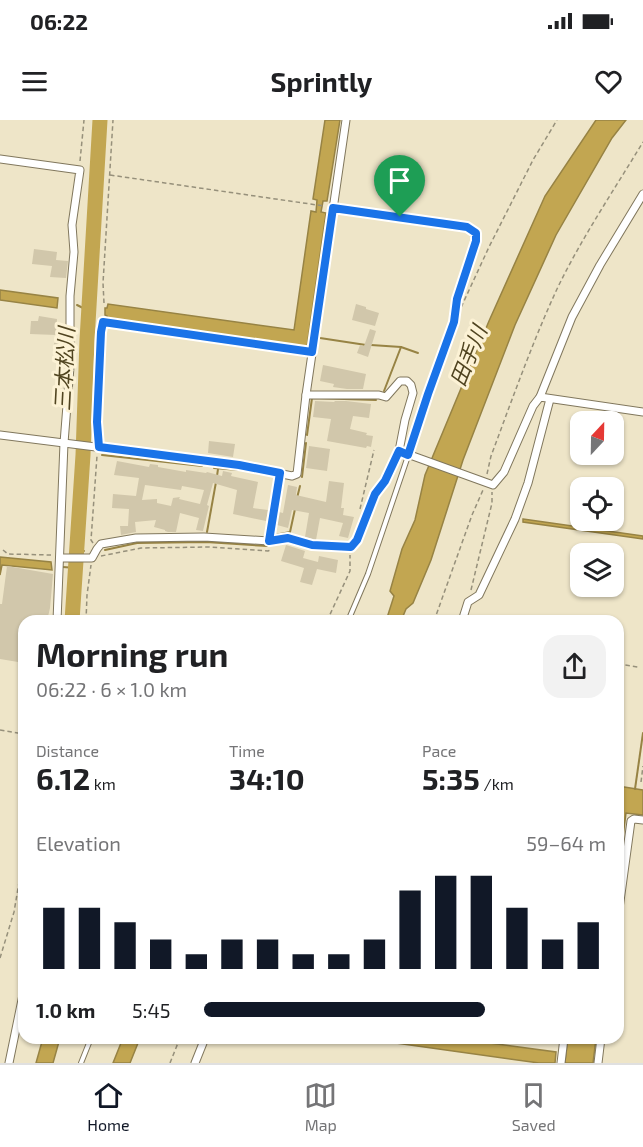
<!DOCTYPE html>
<meta charset="utf-8">
<style>
:root{--surface:#fff;--page:#f2f2f2;--text:#202124;--muted:#757577;--line:#e0e0e0;--accent:#111827}
body{margin:0;font-family:"Exo 2","Noto Sans JP",sans-serif;background:var(--page);color:var(--text);height:100vh;display:flex;flex-direction:column;font-size:22px;white-space:nowrap}
*{box-sizing:border-box;margin:0}
p{font-size:20px;color:var(--muted)}
.icon{flex:none;width:33px;height:33px;fill:none;stroke:currentColor;stroke-width:2;stroke-linecap:round;stroke-linejoin:round}
.map{position:relative;flex:1;overflow:hidden}
.sheet{position:absolute;left:18px;top:495px;width:606px;height:429px;display:flex;flex-direction:column;background:var(--surface);border-radius:18px;box-shadow:0 2px 4px #0004}
.sheet>*{flex:none}
.needle{width:39px;rotate:22deg}
.fabs{position:absolute;left:570px;top:291px;display:grid;gap:12px}
.fabs a{display:grid;place-items:center;width:54px;height:54px;border-radius:12px;background:var(--surface);box-shadow:0 2px 4px #0004;font-size:30px}
.pin{position:absolute;display:grid;place-items:center;width:51px;height:51px;color:#fff;margin:-62px -26px;border-radius:50% 50% 50% 0;rotate:-45deg;box-shadow:0 0 6px #0007}
.pin .icon{rotate:45deg}
.round{display:grid;place-items:center;flex:none;width:63px;height:63px;border-radius:18px;background:var(--page)}
.summary{display:flex;align-items:center;justify-content:space-between;height:102px;padding:0 18px}
h1{font-size:33px;font-weight:700;line-height:45px}
.metrics{display:grid;grid-template-columns:repeat(3,1fr);gap:9px;height:102px;padding:6px 18px}
.metrics div{display:grid;align-content:center}
.metrics b{font-size:30px;font-weight:700}
.metrics small{font-size:16px;font-weight:400}
.metrics p{font-size:16px}
.chart{height:168px;padding:12px 18px}
.chart p{display:flex;justify-content:space-between}
.chart svg{width:100%;height:108px;margin-top:6px;stroke:var(--accent);stroke-width:6}
ul{padding:0 18px;list-style:none;font-size:20px}
li{display:grid;grid-template-columns:96px 72px 1fr;align-items:center;height:45px}
li i{height:15px;border-radius:8px;background:var(--accent)}
.status{display:flex;justify-content:space-between;align-items:center;height:42px;padding:0 30px;background:var(--surface);direction:ltr}
.status svg{height:16px;fill:currentColor}
header{display:flex;justify-content:space-between;align-items:center;height:78px;padding:0 18px;background:var(--surface);font-size:27px;font-weight:700}
.dock{display:flex;justify-content:space-around;align-items:center;height:84px;border-top:2px solid var(--line);background:var(--surface);font-size:16px;color:var(--muted)}
.dock a{display:grid;justify-items:center;gap:3px}
.dock .on{color:var(--accent)}
.map>svg:first-child{display:block}
</style>
<div class="status"><b>06:22</b><svg viewBox="0 0 49 12"><path d="M0 12V9h3v3zM5 12V6h3v6zM10 12V3h3v9zM15 12V0h3v12zM26 1h20v11H26zM47 4h2v5h-2z"/></svg></div>
<header><svg class="icon" aria-label="menu" viewBox="0 0 24 24"><path d="M4 6h16M4 12h16M4 18h16"/></svg>Sprintly<svg class="icon" aria-label="heart" viewBox="0 0 24 24"><path d="M12 20l-8-8c-3-5 5-10 8-4 3-6 11-1 8 4z"/></svg></header>
<div class="map">
<svg width="643" height="943" viewBox="0 0 643 943">
<rect width="100%" height="100%" fill="#eee5c8"/>
<g fill="#c2a651" stroke="#978344" stroke-width="1.5">
<polygon points="325,0 340,0 327,81 323,81 321,92 326,93 307,227 107,199 107,196 105,195 105,188 107,188 108,184 294,210 311,91 316,92 317,80 313,79"/>
<polygon points="596,0 626,0 612,18 556,115 515,205 463,340 431,440 413,483 406,489 401,501 386,501 394,476 390,471 402,429 415,400 425,355 489,201 545,76"/>
<polygon points="0,170 58,178 57,188 0,180"/>
<polygon points="523,399 643,416 643,419 523,402"/>
<polygon points="0,437 51,442 52,450 2,445 0,455"/>
<polygon points="618,666 643,670 643,695 626,693 618,755"/>
<polygon points="43,918 60,918 53,943 36,943"/>
<polygon points="123,918 140,918 130,943 113,943"/>
<polygon points="360,918 453,918 556,932 555,943 539,943"/>
<polygon points="568,918 596,918 593,943 566,943 565,942"/>
</g>
<g fill="none" stroke-linecap="round" stroke-linejoin="round">
<g stroke="#978344" stroke-width="2">
<polyline points="77,185 89,191"/>
<polyline points="320,218 366,225"/>
<polyline points="371,225 401,227 418,233"/>
<polyline points="455,247 470,252"/>
<polyline points="384,271 401,227"/>
<polyline points="307,315 312,278 376,280"/>
<polyline points="83,335 89,335"/>
<polyline points="102,335 202,346"/>
<polyline points="214,348 239,350"/>
<polyline points="217,356 218,349"/>
<polyline points="302,357 306,323"/>
<polyline points="297,378 300,366"/>
<polyline points="207,412 216,362"/>
<polyline points="275,415 290,412 295,389"/>
<polyline points="105,430 137,423 206,422 267,426"/>
<polyline points="77,432 84,431"/>
<polyline points="63,447 76,448"/>
<polyline points="635,669 643,613"/>
</g>
<polyline stroke="#c2a651" stroke-width="15" points="72,501 83,335 87,220 100,0"/>
</g>
<g fill="#d1c7ab" fill-rule="evenodd">
<polygon points="34,129 57,132 56,140 68,141 66,158 50,157 52,146 32,144"/>
<polygon points="356,184 366,187 366,189 379,193 375,206 352,200"/>
<polygon points="39,196 57,199 56,215 30,214 31,201 38,201"/>
<polygon points="370,209 376,211 368,237 357,233 360,225 364,226"/>
<polygon points="64,221 64,236 56,237 54,223"/>
<polygon points="323,245 366,254 363,269 347,269 333,267 334,264 320,261"/>
<polygon points="315,281 334,282 335,281 346,281 371,284 369,298 353,296 350,309 367,313 366,315 373,316 371,327 367,326 366,328 327,321 331,299 313,297"/>
<polygon points="209,321 235,324 233,337 208,333"/>
<polygon points="309,326 330,329 327,351 306,348"/>
<path d="M 117,341 L 149,347 L 150,344 L 158,345 L 158,347 L 186,352 L 186,350 L 206,353 L 207,352 L 222,356 L 223,351 L 232,353 L 231,356 L 258,362 L 253,388 L 268,390 L 266,401 L 233,394 L 237,370 L 213,363 L 207,385 L 209,386 L 203,411 L 196,410 L 199,398 L 180,393 L 176,412 L 168,412 L 165,411 L 165,410 L 154,407 L 156,400 L 135,402 L 136,412 L 121,415 L 120,406 L 128,406 L 129,389 L 112,388 L 113,374 L 136,376 L 139,358 L 114,355 ZM 145,365 L 181,370 L 182,366 L 204,370 L 200,384 L 179,379 L 180,377 L 173,378 L 171,386 L 157,383 L 157,379 L 142,380 Z"/>
<polygon points="329,361 344,363 341,388 344,388 343,395 354,397 348,418 339,416 343,403 320,398 316,420 305,417 309,393 292,390 288,408 277,405 279,392 283,393 288,365 297,367 296,375 326,382"/>
<polygon points="286,425 305,431 303,438 318,442 319,436 338,440 336,453 317,449 312,465 300,462 304,448 281,441"/>
<polygon points="7,446 53,454 50,488 47,501 24,501 24,543 0,539 0,484 2,484"/>
</g>
<g fill="none" stroke-linecap="round" stroke-linejoin="round">
<defs>
<g id="service">
<polyline points="348,501 368,454 408,336"/>
<polyline points="81,943 91,918"/>
</g>
<g id="minor">
<polyline points="0,39 80,50 72,105 74,132 70,176 70,247 64,323 57,501"/>
<polyline points="540,277 572,197 600,145 643,74"/>
<polyline points="0,315 239,345 292,356 297,354 306,275 346,0"/>
<polyline points="399,331 493,365 504,352 533,286 540,277 643,292"/>
<polyline points="408,335 428,274 455,202"/>
<polyline points="269,421 280,353"/>
<polyline points="60,438 92,438 97,429 101,424 136,418 204,417 269,421 288,418 312,425 351,427 357,419 375,374 385,361 399,331 405,300 413,273 411,265 407,261 400,261 386,277 379,275 306,275"/>
<polyline points="462,501 468,482 479,475 515,399 528,363 550,279"/>
<polyline points="618,796 631,701 634,699 643,700"/>
<polyline points="9,943 24,870"/>
<polyline points="195,943 205,918"/>
<polyline points="561,943 564,918"/>
<polyline points="598,943 601,918"/>
</g>
</defs>
<use href="#service" stroke="#80775d" stroke-width="6"/>
<use href="#minor" stroke="#80775d" stroke-width="9"/>
<g stroke="#96907b" stroke-width="1.5" stroke-dasharray="4.5 3" stroke-linecap="butt">
<polyline points="80,41 84,0"/>
<polyline points="110,55 324,86"/>
<polyline points="341,89 467,107 476,113 476,121 457,179 455,195"/>
<polyline points="104,183 103,163 113,0"/>
<polyline points="458,194 489,127 533,40 557,0"/>
<polyline points="98,319 97,302 101,212 103,202 305,231"/>
<path d="M 487,354 L 491,336 C 512,280 532,223 557,169 C 581,119 614,70 643,22"/>
<polyline points="360,389 374,330"/>
<polyline points="93,423 91,420 97,336"/>
<polyline points="3,430 8,434 51,435"/>
<polyline points="101,436 141,428 208,427 268,431 272,429"/>
<polyline points="471,470 492,383 492,372"/>
<polyline points="86,501 87,475 91,445"/>
<polyline points="327,501 350,451 350,435"/>
<polyline points="434,501 472,395 483,370"/>
<polyline points="618,544 638,547"/>
<polyline points="0,610 24,614"/>
<polyline points="641,662 643,646"/>
<polyline points="0,838 14,792 24,733"/>
<polyline points="170,943 180,918"/>
</g>
<use href="#service" stroke="#fff" stroke-width="4"/>
<use href="#minor" stroke="#fff" stroke-width="7"/>
</g>
<g fill="none" stroke-linecap="round" stroke-linejoin="round">
<defs>
<polygon id="route" points="333,88 467,107 476,113 476,121 457,179 454,202 428,274 408,335 399,331 385,361 375,374 357,420 351,427 312,425 288,418 269,421 280,353 239,345 99,327 97,302 101,212 103,202 312,232"/>
</defs>
<use href="#route" stroke="#fff" stroke-width="12"/>
<use href="#route" stroke="#1a73e8" stroke-width="8"/>
</g>
<g text-anchor="middle" stroke-width="6" stroke-linejoin="round" paint-order="stroke">
<g font-size="21" font-style="italic" fill="#504420" stroke="#fcf2d5">
<text transform="translate(469 236) rotate(-68)" y="7">田手川</text>
<text transform="translate(65 249) rotate(-87)" y="7">三本松川</text>
</g>
</g>
</svg>
<div class="fabs">
<a><svg class="needle" viewBox="-14 -14 28 28"><path d="M0-13l5 13h-10z" fill="#e53935"/><path d="M0 13l5-13h-10z" fill="#757577"/></svg></a>
<a><svg class="icon" aria-label="locate" viewBox="0 0 24 24"><circle cx="12" cy="12" r="6"/><path d="M12 2v4M12 18v4M2 12h4M18 12h4"/></svg></a>
<a><svg class="icon" aria-label="layers" viewBox="0 0 24 24"><path d="M12 4l9 5-9 5-9-5zM3 14l9 5 9-5"/></svg></a>
</div>
<div class="pin" style="left:400px;top:97px;background:#1e9e55"><svg class="icon" aria-label="arrive" viewBox="0 0 24 24"><path d="M6 21V4h12l-3 4 3 4H6"/></svg></div>
<section class="sheet">
<div class="summary"><div><h1>Morning run</h1><p>06:22 · 6 × 1.0 km</p></div><a class="round"><svg class="icon" aria-label="share" viewBox="0 0 24 24"><path d="M12 15V3M7 8l5-5 5 5M5 13v7h14v-7"/></svg></a></div>
<div class="metrics">
<div><p>Distance</p><b>6.12<small> km</small></b></div>
<div><p>Time</p><b>34:10</b></div>
<div><p>Pace</p><b>5:35<small> /km</small></b></div>
</div>
<div class="chart"><p><span>Elevation</span>59–64 m</p>
<svg viewBox="0 0 160 44" preserveAspectRatio="none"><path d="M5 44V19M15 44V19M25 44V25M35 44V32M45 44V38M55 44V32M65 44V32M75 44V38M85 44V38M95 44V32M105 44V12M115 44V6M125 44V6M135 44V19M145 44V32M155 44V25"/></svg>
</div>
<ul>
<li><b>1.0 km</b>5:45<i style="width:70%"></i></li>
</ul>
</section>
</div>
<nav class="dock">
<a class="on"><svg class="icon" aria-label="home" viewBox="0 0 24 24"><path d="M3 11l9-7 9 7M6 9v11h12V9"/></svg>Home</a>
<a><svg class="icon" aria-label="map" viewBox="0 0 24 24"><path d="M3 6l6-2 6 2 6-2v14l-6 2-6-2-6 2zM9 4v14M15 6v14"/></svg>Map</a>
<a><svg class="icon" aria-label="saved" viewBox="0 0 24 24"><path d="M7 4h10v16l-5-4-5 4z"/></svg>Saved</a>
</nav>
